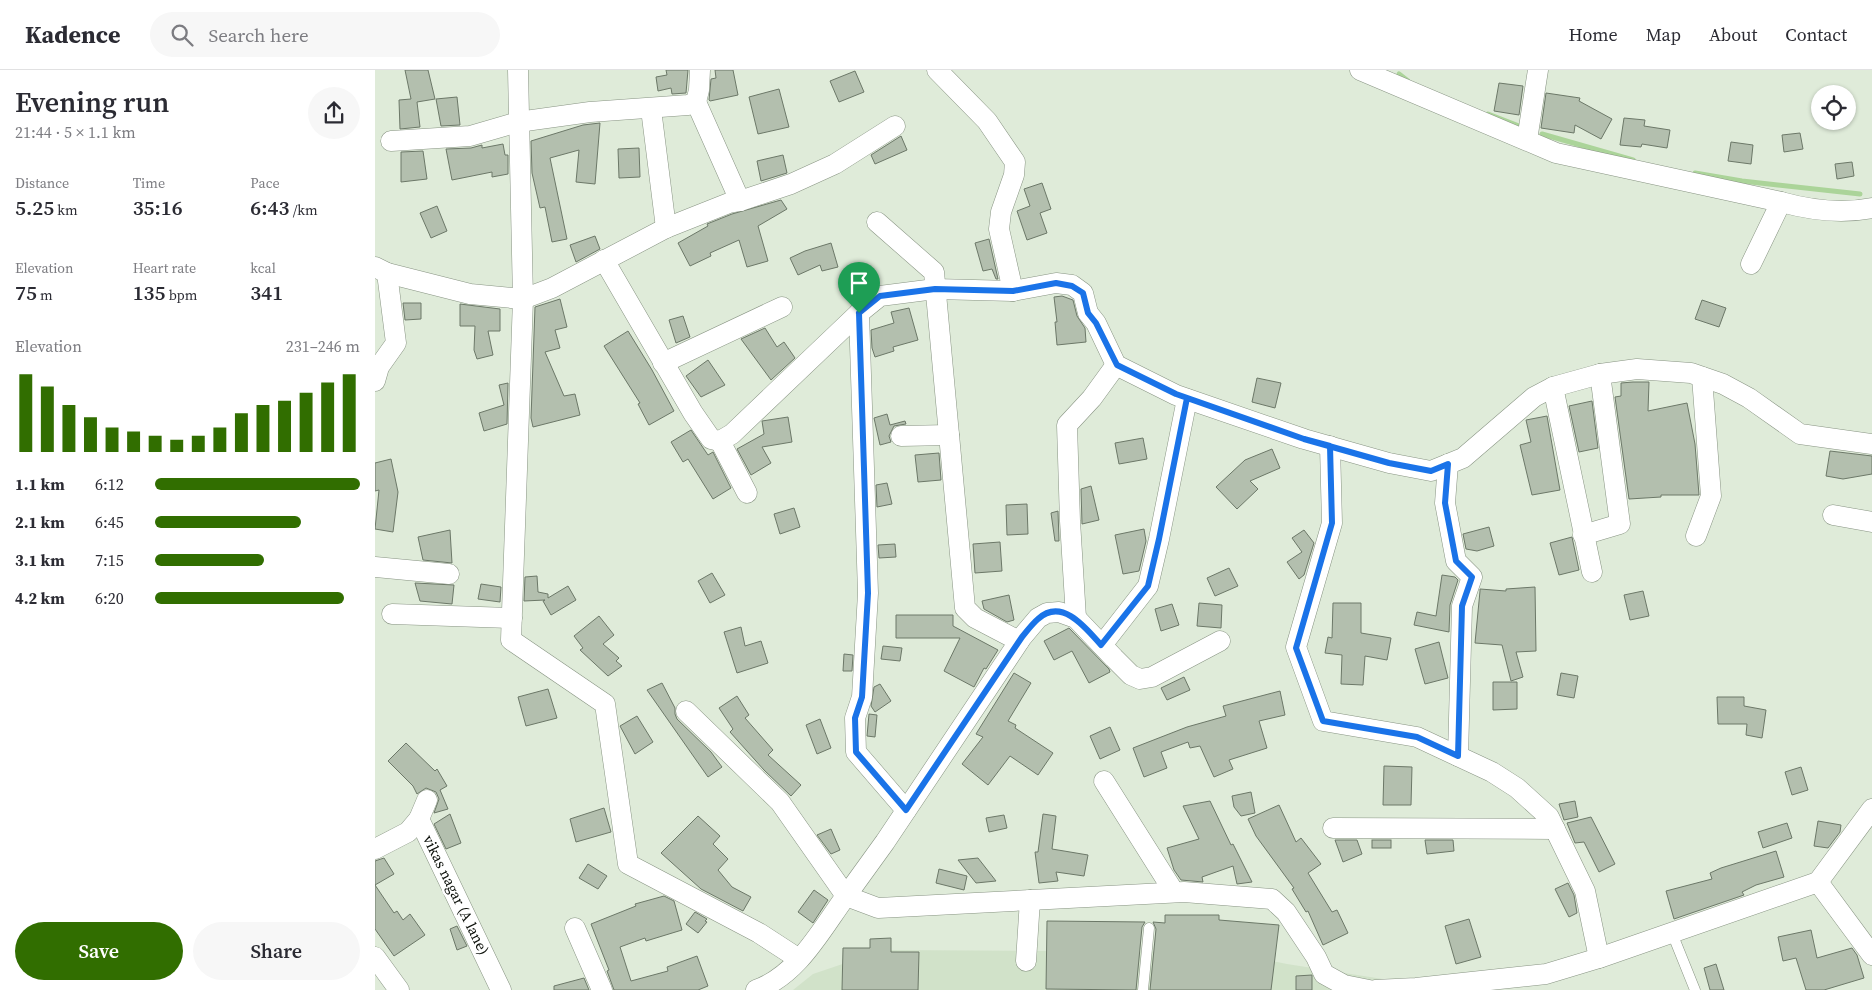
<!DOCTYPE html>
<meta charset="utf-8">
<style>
:root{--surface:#fff;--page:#f7f7f7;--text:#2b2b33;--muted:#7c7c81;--line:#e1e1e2;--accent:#316e00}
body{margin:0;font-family:"Source Serif 4",serif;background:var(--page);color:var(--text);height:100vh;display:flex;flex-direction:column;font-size:19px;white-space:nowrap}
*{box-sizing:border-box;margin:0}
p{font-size:16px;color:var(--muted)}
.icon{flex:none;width:28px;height:28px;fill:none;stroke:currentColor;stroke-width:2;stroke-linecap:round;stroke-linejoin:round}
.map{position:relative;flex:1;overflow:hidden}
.sheet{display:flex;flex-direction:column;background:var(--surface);width:375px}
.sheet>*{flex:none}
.tools{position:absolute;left:1436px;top:15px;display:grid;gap:10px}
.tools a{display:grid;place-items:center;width:45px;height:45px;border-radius:50%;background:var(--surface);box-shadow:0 1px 4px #0004;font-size:25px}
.pin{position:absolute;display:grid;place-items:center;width:42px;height:42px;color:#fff;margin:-51px -21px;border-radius:50% 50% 50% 0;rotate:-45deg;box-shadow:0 0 5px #0007}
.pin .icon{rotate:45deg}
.round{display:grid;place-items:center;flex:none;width:52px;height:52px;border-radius:26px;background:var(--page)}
.head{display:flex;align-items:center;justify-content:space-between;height:85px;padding:0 15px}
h1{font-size:28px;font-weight:600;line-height:38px}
.stats{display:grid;grid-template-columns:repeat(3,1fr);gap:8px;height:85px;padding:5px 15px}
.stats div{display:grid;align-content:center}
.stats b{font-size:21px;font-weight:600}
.stats small{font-size:14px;font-weight:400}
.stats p{font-size:14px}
.chart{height:140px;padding:10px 15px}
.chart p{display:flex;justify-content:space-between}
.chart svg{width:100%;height:90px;margin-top:5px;stroke:var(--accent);stroke-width:6}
.action{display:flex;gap:10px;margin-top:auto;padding:10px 15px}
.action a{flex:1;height:58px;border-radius:30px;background:var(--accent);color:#fff;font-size:20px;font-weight:600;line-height:58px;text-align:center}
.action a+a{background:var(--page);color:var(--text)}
ul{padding:0 15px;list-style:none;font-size:16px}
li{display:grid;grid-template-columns:80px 60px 1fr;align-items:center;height:38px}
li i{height:12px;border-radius:6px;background:var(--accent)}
header{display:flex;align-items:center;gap:30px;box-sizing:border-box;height:70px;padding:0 25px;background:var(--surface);border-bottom:1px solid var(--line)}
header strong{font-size:24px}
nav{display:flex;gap:28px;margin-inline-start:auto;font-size:18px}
.search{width:350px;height:45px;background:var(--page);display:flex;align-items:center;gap:12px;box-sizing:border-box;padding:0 18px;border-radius:28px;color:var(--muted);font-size:19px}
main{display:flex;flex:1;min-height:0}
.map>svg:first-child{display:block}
</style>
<header>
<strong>Kadence</strong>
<div class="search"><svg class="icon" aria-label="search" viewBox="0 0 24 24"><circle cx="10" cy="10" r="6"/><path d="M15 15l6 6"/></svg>Search here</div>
<nav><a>Home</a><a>Map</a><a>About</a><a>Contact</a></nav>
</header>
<main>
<section class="sheet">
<div class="head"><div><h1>Evening run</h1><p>21:44 · 5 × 1.1 km</p></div><a class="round"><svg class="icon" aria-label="share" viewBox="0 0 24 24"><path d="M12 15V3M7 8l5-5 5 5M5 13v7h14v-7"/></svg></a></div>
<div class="stats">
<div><p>Distance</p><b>5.25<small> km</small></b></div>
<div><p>Time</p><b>35:16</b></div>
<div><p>Pace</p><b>6:43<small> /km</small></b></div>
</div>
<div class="stats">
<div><p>Elevation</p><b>75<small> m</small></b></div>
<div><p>Heart rate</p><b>135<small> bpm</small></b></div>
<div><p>kcal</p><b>341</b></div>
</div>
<div class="chart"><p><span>Elevation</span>231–246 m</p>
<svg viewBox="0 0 160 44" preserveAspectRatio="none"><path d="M5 44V6M15 44V12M25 44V21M35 44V27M45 44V32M55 44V34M65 44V36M75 44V38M85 44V36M95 44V32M105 44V25M115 44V21M125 44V19M135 44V15M145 44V10M155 44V6"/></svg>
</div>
<ul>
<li><b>1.1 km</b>6:12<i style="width:100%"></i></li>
<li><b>2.1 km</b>6:45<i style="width:71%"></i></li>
<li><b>3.1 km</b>7:15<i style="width:53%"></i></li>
<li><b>4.2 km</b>6:20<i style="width:92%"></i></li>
</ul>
<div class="action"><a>Save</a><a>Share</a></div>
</section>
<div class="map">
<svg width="1497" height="920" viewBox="0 0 1497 920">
<rect width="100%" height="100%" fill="#dfebd9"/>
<polygon fill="#d1e2c9" points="509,880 854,882 912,894 1078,920 418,920 438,904"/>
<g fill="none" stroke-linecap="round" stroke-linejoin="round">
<g stroke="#abd499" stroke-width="5">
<polyline points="1024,4 1033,11"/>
<polyline points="1113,44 1144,56"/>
<polyline points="1167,64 1258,90"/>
<polyline points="1320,103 1367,111 1485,124"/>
</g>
</g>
<g fill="#b3bfae" stroke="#6c7868">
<polygon points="30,0 53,0 60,29 42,32 45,57 25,59 24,30 36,29"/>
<polygon points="291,0 313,0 311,23 297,24 296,18 283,21 281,7 292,5"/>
<polygon points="340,0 358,0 363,25 335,31 334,30 336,9 341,8"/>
<polygon points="480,1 489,22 464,32 455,11"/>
<polygon points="1124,13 1148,16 1144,45 1119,41"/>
<polygon points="404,19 414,57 383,64 374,27"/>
<polygon points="1171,23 1205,28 1204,31 1237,49 1226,69 1200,55 1199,63 1166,58"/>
<polygon points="82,27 85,55 66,56 61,29"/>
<polygon points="1249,48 1270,50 1269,56 1295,60 1292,78 1267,74 1266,77 1245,75"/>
<polygon points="225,53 220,114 201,112 204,80 175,88 192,169 177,172 170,137 165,138 157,103 156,71 208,55"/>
<polygon points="1425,63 1428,79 1409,82 1407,65"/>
<polygon points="526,66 532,80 500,94 496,85"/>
<polygon points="1356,72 1378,75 1376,94 1353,91"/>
<polygon points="128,74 130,85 133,85 133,104 117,107 117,102 77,110 71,79 96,78 107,75 107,78"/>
<polygon points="264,78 265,107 244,108 243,79"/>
<polygon points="48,81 52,109 26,112 26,82"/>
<polygon points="408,85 412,103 386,111 382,91"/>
<polygon points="1477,92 1479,106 1462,109 1460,94"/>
<polygon points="667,113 676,139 665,143 672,163 652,170 642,141 655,136 649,119"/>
<polygon points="406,130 412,139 383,156 393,191 372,197 364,170 335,183 336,186 315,196 303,173 333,156 332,154 357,144"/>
<polygon points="62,136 72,161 56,168 45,143"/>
<polygon points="220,166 225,179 201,192 195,175"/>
<polygon points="614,169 623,209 621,209 617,199 608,201 600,173"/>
<polygon points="456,173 463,197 447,201 445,195 423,205 415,188 430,181"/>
<polygon points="687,226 698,230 702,246 710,258 711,272 682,275 680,252 682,252 679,227"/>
<polygon points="185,229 192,257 180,260 185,278 170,282 189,326 200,324 205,345 158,357 156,348 160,237"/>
<polygon points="1327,230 1351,238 1344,257 1320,249"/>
<polygon points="28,233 46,233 46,249 30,250"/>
<polygon points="85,234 125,239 125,261 113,261 118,285 102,289 99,280 100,256 85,256"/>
<polygon points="534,238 543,270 518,277 519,281 500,287 497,278 496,260 519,253 516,242"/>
<polygon points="308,246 315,267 301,273 294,250"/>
<polygon points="390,258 402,277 409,272 420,288 396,310 366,269"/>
<polygon points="253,261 277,300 299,341 274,355 263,334 265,333 229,276"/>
<polygon points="333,290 350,315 326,327 311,306"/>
<polygon points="882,308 906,313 900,338 877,332"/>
<polygon points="1258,312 1274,312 1273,341 1312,333 1320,374 1324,425 1286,425 1286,427 1254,429 1240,327 1246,326 1246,313"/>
<polygon points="133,313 132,354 109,361 104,343 129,335 124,315"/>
<polygon points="1217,331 1223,378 1204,382 1194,336"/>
<polygon points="512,344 515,355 530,351 531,354 519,356 514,366 516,372 505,375 499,348"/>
<polygon points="1172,346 1185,420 1157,425 1145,375 1156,372 1151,350"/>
<polygon points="413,347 417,372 387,377 396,393 376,405 362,379 389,364 387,351"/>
<polygon points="316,360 333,385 338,382 356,418 338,429 313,389 308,392 296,372"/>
<polygon points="768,368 772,389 744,394 740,373"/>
<polygon points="897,379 905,398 875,411 883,419 862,439 841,417 870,390"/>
<polygon points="1455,381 1497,386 1497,404 1468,409 1451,406"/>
<polygon points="564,383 566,410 543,412 540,385"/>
<polygon points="16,389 23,422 18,462 0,459 4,420 0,421 0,393"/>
<polygon points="512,413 517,434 502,437 501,415"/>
<polygon points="716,416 724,450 707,454 706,419"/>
<polygon points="652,434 653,464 632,465 631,435"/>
<polygon points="419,438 425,457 405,464 399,444"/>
<polygon points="683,441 684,471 680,471 676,443"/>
<polygon points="1114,457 1119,476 1102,481 1091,479 1088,464"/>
<polygon points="769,459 771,471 764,501 748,504 740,465"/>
<polygon points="75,460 77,493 48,490 43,467"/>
<polygon points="929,460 939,473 929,505 924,509 912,492 927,482 917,468"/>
<polygon points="1197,467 1204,500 1184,505 1175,473"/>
<polygon points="625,472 627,501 600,503 598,474"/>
<polygon points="520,474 521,487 504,488 503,475"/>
<polygon points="854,498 863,516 840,526 832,508"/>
<polygon points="337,503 350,525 335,533 323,511"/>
<polygon points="1067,505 1080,507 1083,510 1075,535 1074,562 1039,555 1042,542 1061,546"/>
<polygon points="162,506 163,522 173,524 173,528 193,516 201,530 176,545 168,531 170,530 149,531 150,507"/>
<polygon points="40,513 79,515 77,534 45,531"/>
<polygon points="106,514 126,517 125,532 103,529"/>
<polygon points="1160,517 1161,581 1141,582 1148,607 1136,611 1127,575 1100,573 1105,521 1105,519 1131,521 1131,519"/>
<polygon points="1268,521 1274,546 1255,550 1249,525"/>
<polygon points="634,525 639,550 632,552 609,539 607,531"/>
<polygon points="824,533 847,535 846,558 822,556"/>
<polygon points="958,533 986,533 986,563 1016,568 1012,590 990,586 988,615 966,614 967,585 950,583 953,567 957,568"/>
<polygon points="797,534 804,555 786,561 780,539"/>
<polygon points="521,545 578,545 578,556 623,580 611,599 609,598 599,617 569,601 585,568 521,568"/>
<polygon points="224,546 239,565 228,574 244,588 241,591 247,596 233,606 205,580 208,578 199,566"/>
<polygon points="366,557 370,576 386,571 393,593 362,603 349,562"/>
<polygon points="694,558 734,599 735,602 714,613 697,581 679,590 669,571"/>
<polygon points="1064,572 1073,608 1050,614 1040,579"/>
<polygon points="508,576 527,578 525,591 506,589"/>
<polygon points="469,584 478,585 477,601 468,601"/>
<polygon points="639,603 656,613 633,651 641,655 640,658 678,683 663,705 635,686 613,715 587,694 608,667 601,664"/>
<polygon points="1186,603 1203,606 1199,628 1182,625"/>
<polygon points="809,607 815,620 792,630 786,618"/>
<polygon points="1118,612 1142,612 1142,639 1118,640"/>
<polygon points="287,613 300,638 300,644 302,649 336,682 347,697 333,707 272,620"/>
<polygon points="505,614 516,631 500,642 496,636 499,617"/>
<polygon points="173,619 182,648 151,656 143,627"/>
<polygon points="905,621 910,645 884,651 892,678 854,690 858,699 839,707 825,676 815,678 813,672 786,682 792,698 769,707 758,678 812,657 851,646 848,636"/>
<polygon points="362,626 374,645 370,648 398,680 393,685 426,715 416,726 389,700 355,662 358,659 344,638"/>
<polygon points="1342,627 1369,627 1369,636 1391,640 1387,668 1371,665 1372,654 1343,654"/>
<polygon points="494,644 502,645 500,667 492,666"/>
<polygon points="262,646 278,672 260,684 245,656"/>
<polygon points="445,649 456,678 442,684 431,655"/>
<polygon points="735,657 745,680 725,689 715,666"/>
<polygon points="31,673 60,701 62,699 72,716 65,720 73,739 59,743 64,729 61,722 51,718 42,724 38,716 13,691"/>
<polygon points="1009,696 1037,697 1036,735 1008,735"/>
<polygon points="1426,697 1433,720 1417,725 1410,702"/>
<polygon points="876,722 880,743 866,746 859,737 857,726"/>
<polygon points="835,731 856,775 858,774 877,812 862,814 858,796 827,807 828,812 806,810 799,800 792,778 824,769 808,736"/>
<polygon points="1200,731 1203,747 1189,750 1184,734"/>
<polygon points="904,735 921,772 926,768 946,794 933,803 957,842 962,840 973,863 948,875 933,841 931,842 917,819 919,818 881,766 873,749"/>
<polygon points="229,738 236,762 201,772 195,749"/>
<polygon points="75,744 86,773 71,779 59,754"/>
<polygon points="668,744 681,746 677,779 713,785 709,806 681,802 683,811 664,813 660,782 663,782"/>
<polygon points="629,745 632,758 614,762 611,748"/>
<polygon points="323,746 345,766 338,774 353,789 343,800 357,817 376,827 368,841 326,819 286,783"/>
<polygon points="1216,747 1240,794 1224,802 1209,772 1200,773 1192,753"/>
<polygon points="1443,751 1466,755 1465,762 1453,778 1439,776"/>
<polygon points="1412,753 1417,768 1388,778 1383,762"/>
<polygon points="456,759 465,780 456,784 442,765"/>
<polygon points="960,770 982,770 987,784 968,792"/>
<rect x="997" y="770" width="19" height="8"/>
<polygon points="1050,770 1078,770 1079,781 1052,784"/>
<polygon points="1401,781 1409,807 1381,815 1367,822 1369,825 1299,849 1291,821 1337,809 1335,803 1346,798"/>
<polygon points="9,788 19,804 0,815 19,843 22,841 28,850 35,844 50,865 19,886 0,859 0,791"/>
<polygon points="603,788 621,811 601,813 583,790"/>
<polygon points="213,794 232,806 223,819 204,808"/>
<polygon points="564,799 592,806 589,820 561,813"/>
<polygon points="1193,813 1199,825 1202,843 1194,847 1180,819"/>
<polygon points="439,820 453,830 438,853 423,842"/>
<polygon points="289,826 299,831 307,860 271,871 270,868 245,877 256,911 293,901 292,897 322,886 333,916 323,920 239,920 232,901 234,900 216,854 261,836 260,834"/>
<polygon points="320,842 332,849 330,851 332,852 323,863 311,854"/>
<polygon points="790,845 844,845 844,850 904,855 896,920 775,920 781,859 778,852 790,853"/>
<polygon points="1094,849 1106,887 1081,894 1070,856"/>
<polygon points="672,851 770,852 767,857 761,920 671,919"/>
<polygon points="82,856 92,876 82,880 75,859"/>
<polygon points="1436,860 1442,888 1477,878 1482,885 1489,908 1449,920 1431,920 1421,888 1408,891 1403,867"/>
<polygon points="516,868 516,882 544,882 543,920 467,920 468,878 495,878 495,869"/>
<polygon points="1341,894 1349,920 1335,920 1329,898"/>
<polygon points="937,905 937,920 921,920 921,906"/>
<polygon points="209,908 214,920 179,920 179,916"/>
</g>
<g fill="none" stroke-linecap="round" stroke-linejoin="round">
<defs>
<g id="lane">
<polyline points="1297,863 1320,920"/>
<polyline points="768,920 774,858"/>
</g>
<g id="street">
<polyline points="143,0 148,229 136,570 230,634 253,794 384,863 424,889"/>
<polyline points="562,0 612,51 640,92 639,105 626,142 624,159 638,221"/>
<path d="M 985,0 L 1181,83 L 1406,132 C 1435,140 1467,144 1497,138"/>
<polyline points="321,32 365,131"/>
<polyline points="276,39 291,158"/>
<polyline points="1152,70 1163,0"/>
<polyline points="16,71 95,66 143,52 215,42 313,35 321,32 324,20 325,0"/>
<polyline points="502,152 559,202 590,538 600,548 644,571"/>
<polyline points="229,190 318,343 336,369 345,371 357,364 484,243 505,226 560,219 638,221 681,213 697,215 708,223 713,243 721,253 741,295 801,325 929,369 1014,393 1056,401 1088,388 1159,327 1178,317 1225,304 1262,299 1316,303 1348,314 1374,328 1425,364 1497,374"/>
<polyline points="1376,194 1406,132"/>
<polyline points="0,197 12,203 95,224 148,229 177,218 291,158 354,133 365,131 416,114 460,94 520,56"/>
<polyline points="484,243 493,523 487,627 480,648 481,682 531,740"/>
<polyline points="288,293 407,237"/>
<polyline points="0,311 4,297 21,273 12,203"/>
<polyline points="1178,317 1217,502"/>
<polyline points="526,366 574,365"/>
<polyline points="345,371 372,423"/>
<polyline points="955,376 957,453 921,577 948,651 1042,667 1117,702 1142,718 1174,747 1210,821 1224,888"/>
<polyline points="1073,394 1070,433 1081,491 1097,507 1087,536 1083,686"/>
<polyline points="1458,445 1497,452"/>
<polyline points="1208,465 1245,454 1225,304"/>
<polyline points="1321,466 1336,426 1327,307"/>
<polyline points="0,497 74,504"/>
<polyline points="17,544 137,548"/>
<polyline points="701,548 695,451 692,355 717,328 741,295"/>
<polyline points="727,575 773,516 784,469 812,329"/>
<polyline points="311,641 405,732 471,826 510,772 647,567 663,548 672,543 684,542 701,548 739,588 756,605 765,609 777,607 845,571"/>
<polyline points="729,711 799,822"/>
<polyline points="52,730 44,749 126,920"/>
<polyline points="958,758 1180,759"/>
<polyline points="0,779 33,762 44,749"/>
<polyline points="1443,812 1497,739"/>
<polyline points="200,858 227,920"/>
<polyline points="0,887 24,920"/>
<polyline points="651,891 655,830"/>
<path d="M 381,920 C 423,905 446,860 471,826 L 503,838 L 809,822 L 897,829 L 911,842 L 941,887 L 949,904 L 969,915 L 994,920"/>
<polyline points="1000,920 1041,918 1171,904 1224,888 1443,812 1497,885"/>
</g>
</defs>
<use href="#lane" stroke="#889483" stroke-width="11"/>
<use href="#street" stroke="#889483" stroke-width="21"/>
<use href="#lane" stroke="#fff" stroke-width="10"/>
<use href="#street" stroke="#fff" stroke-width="20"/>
</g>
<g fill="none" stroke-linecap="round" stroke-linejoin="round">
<defs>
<path id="route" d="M 484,243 L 493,523 L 487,627 L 480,648 L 481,682 L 531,740 L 647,567 C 652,561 657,554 663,549 C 687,527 711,558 726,575 L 773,516 L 784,469 L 812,328 L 929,369 L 1014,393 L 1056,401 L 1073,394 L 1070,433 L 1081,491 L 1097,507 L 1087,536 L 1083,686 L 1042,667 L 948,651 L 921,578 L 957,453 L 955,376 L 929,369 L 801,324 L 742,295 L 721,253 L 713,243 L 708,223 L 697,216 L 681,213 L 638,221 L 560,219 L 505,226 L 484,243"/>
</defs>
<use href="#route" stroke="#fff" stroke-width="10"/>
<use href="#route" stroke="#1a73e8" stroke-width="6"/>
</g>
<g text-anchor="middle" stroke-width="5" stroke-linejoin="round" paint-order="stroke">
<g font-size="15" fill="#0d110b" stroke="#fff">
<text transform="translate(81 825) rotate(64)" y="5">vikas nagar (A lane)</text>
</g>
</g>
</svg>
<div class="tools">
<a><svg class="icon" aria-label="locate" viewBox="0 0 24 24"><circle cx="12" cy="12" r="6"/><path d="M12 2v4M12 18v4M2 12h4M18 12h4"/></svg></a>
</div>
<div class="pin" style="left:484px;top:243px;background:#1e9e55"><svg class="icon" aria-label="arrive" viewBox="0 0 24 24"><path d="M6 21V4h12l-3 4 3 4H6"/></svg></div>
</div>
</main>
